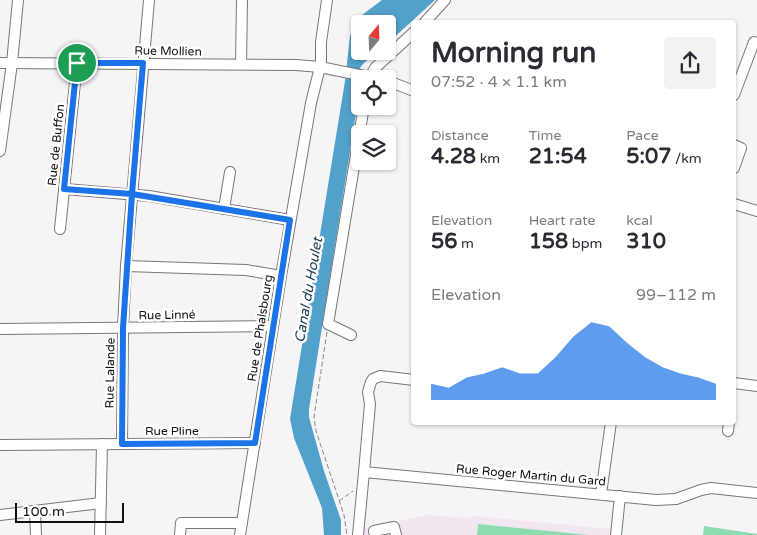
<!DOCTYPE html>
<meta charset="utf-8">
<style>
:root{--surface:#fff;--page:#f2f2f3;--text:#2b2b33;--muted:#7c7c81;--accent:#1a73e8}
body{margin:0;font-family:"Varela Round",sans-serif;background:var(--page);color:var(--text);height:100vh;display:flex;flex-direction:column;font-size:19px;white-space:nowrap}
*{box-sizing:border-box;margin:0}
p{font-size:16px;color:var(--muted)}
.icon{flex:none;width:28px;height:28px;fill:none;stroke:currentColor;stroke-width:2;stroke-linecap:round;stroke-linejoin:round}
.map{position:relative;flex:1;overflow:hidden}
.drawer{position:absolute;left:411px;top:20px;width:325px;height:405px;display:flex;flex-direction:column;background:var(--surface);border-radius:5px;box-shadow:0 1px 4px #0004}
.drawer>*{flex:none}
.needle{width:32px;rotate:19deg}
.buttons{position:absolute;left:351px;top:15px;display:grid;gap:10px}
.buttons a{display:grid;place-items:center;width:45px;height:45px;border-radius:5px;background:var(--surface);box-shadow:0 1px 4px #0004;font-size:25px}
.scale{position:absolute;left:15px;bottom:12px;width:109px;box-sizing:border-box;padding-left:5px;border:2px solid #111011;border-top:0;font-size:14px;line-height:18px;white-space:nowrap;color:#111011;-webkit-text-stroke:4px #fff;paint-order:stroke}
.pin{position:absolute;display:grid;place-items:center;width:42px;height:42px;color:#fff;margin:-21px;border:2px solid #fff;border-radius:50%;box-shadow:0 1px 5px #0007}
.round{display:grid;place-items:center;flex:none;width:52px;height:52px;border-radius:5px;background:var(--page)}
.headline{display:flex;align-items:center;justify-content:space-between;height:85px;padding:0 20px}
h1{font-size:28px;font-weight:800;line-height:38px}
.stats{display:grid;grid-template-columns:repeat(3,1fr);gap:8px;height:85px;padding:5px 20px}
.stats div{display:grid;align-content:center}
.stats b{font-size:21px;font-weight:800}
.stats small{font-size:14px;font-weight:400}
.stats p{font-size:14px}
.chart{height:140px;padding:10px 20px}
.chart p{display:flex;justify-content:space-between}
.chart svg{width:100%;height:90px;margin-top:5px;fill:var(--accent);opacity:.7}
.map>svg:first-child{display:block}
</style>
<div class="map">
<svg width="757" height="535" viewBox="0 0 757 535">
<rect width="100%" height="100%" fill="#f7f4f7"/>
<polygon fill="#f1e7f0" points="428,515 471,518 474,516 611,529 611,535 362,535 363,528"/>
<g fill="#8edbb2">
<polygon points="478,524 589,535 477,535"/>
<polygon points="704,526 757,534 757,535 703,535"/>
</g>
<path fill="#52a1cb" d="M 382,0 L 435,0 L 388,43 L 388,24 L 360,24 L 360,51 L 378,51 C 366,62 351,69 360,88 L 309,409 L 309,417 L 312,428 L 324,471 L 341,520 L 341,535 L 324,535 L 322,508 L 294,438 L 290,419 L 345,81 L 350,36 L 358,18 Z"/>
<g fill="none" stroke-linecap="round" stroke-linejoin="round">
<defs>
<g id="minor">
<polyline points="425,22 445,0"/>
<polyline points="0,63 296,65 320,67 379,79"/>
<polyline points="241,64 242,0"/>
<polyline points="369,79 375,68 414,32"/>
<polyline points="388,81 414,91"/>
<polyline points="734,95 754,42"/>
<polyline points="734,145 741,148 734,168"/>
<polyline points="0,151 12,63 18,0"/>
<polyline points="65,189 149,196 290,220"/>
<polyline points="734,204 757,211"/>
<polyline points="224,209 230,172"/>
<polyline points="60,229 77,63"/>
<polyline points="126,266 246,270 281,276"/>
<polyline points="0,329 273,326"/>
<polyline points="351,335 328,324 364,106"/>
<polyline points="734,383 757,386"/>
<polyline points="728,431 729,422"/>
<polyline points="122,444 123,328 126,266 149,0"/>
<polyline points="0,445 255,443"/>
<polyline points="364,472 370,404 368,392 371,382 373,379 380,376 414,380"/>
<polyline points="601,494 611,422"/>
<polyline points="35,511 36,535"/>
<polyline points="0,515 101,503"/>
<polyline points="100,535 102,444"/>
<polyline points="180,535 181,523 242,523"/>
<polyline points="240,535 281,276 311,103 321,63 321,42 327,0"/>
<polyline points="358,535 364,472 656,500 676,499 701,490 711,488 757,493"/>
<polyline points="375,535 374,531 394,527 396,535"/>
<polyline points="616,535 620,496"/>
</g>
</defs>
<use href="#minor" stroke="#797678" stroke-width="12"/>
<g stroke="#8a888a" stroke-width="1" stroke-dasharray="5 2.5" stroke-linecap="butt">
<polyline points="327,332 314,417 316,431 344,515 347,535"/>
<polyline points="339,501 353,491"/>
</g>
<use href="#minor" stroke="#fff" stroke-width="10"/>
</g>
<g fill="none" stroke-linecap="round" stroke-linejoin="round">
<defs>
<polyline id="route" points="77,63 64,189 132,194 123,328 122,444 255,443 290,220 132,194 143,63 77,63"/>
</defs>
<use href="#route" stroke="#fff" stroke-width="10"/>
<use href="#route" stroke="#1a73e8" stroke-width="6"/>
</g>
<g text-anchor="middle" stroke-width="5" stroke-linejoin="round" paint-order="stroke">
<g font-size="12" fill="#111011" stroke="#fff">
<text transform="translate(168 51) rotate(1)" y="4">Rue Mollien</text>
<text transform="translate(56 145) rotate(-84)" y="4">Rue de Buffon</text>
<text transform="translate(167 315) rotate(-1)" y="4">Rue Linné</text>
<text transform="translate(260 328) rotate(-81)" y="4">Rue de Phalsbourg</text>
<text transform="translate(110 373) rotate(-89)" y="4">Rue Lalande</text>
<text x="172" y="435">Rue Pline</text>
<text transform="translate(531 475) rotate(5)" y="4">Rue Roger Martin du Gard</text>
</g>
<g font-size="14" font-style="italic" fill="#183b4e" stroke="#fff">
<text transform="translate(308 290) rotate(-80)" y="5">Canal du Houlet</text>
</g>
</g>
</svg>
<div class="buttons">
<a><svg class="needle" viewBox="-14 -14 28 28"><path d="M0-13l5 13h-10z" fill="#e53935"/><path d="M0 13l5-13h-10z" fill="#7c7c81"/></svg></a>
<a><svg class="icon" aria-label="locate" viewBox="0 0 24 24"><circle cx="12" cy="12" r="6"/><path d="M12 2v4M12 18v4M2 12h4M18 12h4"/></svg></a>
<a><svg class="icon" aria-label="layers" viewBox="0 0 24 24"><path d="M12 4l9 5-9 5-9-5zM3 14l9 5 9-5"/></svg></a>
</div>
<div class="scale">100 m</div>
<div class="pin" style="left:77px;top:63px;background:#1e9e55"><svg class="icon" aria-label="arrive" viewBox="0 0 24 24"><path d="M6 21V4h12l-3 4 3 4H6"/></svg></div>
<section class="drawer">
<div class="headline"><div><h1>Morning run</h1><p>07:52 · 4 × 1.1 km</p></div><a class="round"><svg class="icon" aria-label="share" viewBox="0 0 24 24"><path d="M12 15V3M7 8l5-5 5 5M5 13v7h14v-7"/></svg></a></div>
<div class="stats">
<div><p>Distance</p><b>4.28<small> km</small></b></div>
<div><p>Time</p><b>21:54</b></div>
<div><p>Pace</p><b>5:07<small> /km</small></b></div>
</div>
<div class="stats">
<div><p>Elevation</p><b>56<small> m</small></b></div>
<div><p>Heart rate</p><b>158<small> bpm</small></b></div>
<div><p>kcal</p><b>310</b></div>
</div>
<div class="chart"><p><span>Elevation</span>99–112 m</p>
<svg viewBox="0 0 160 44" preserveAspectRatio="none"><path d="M0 44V36L10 38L20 33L30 31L40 28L50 31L60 31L70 23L80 13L90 6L100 8L110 16L120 23L130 28L140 31L150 33L160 36V44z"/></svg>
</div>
</section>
</div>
